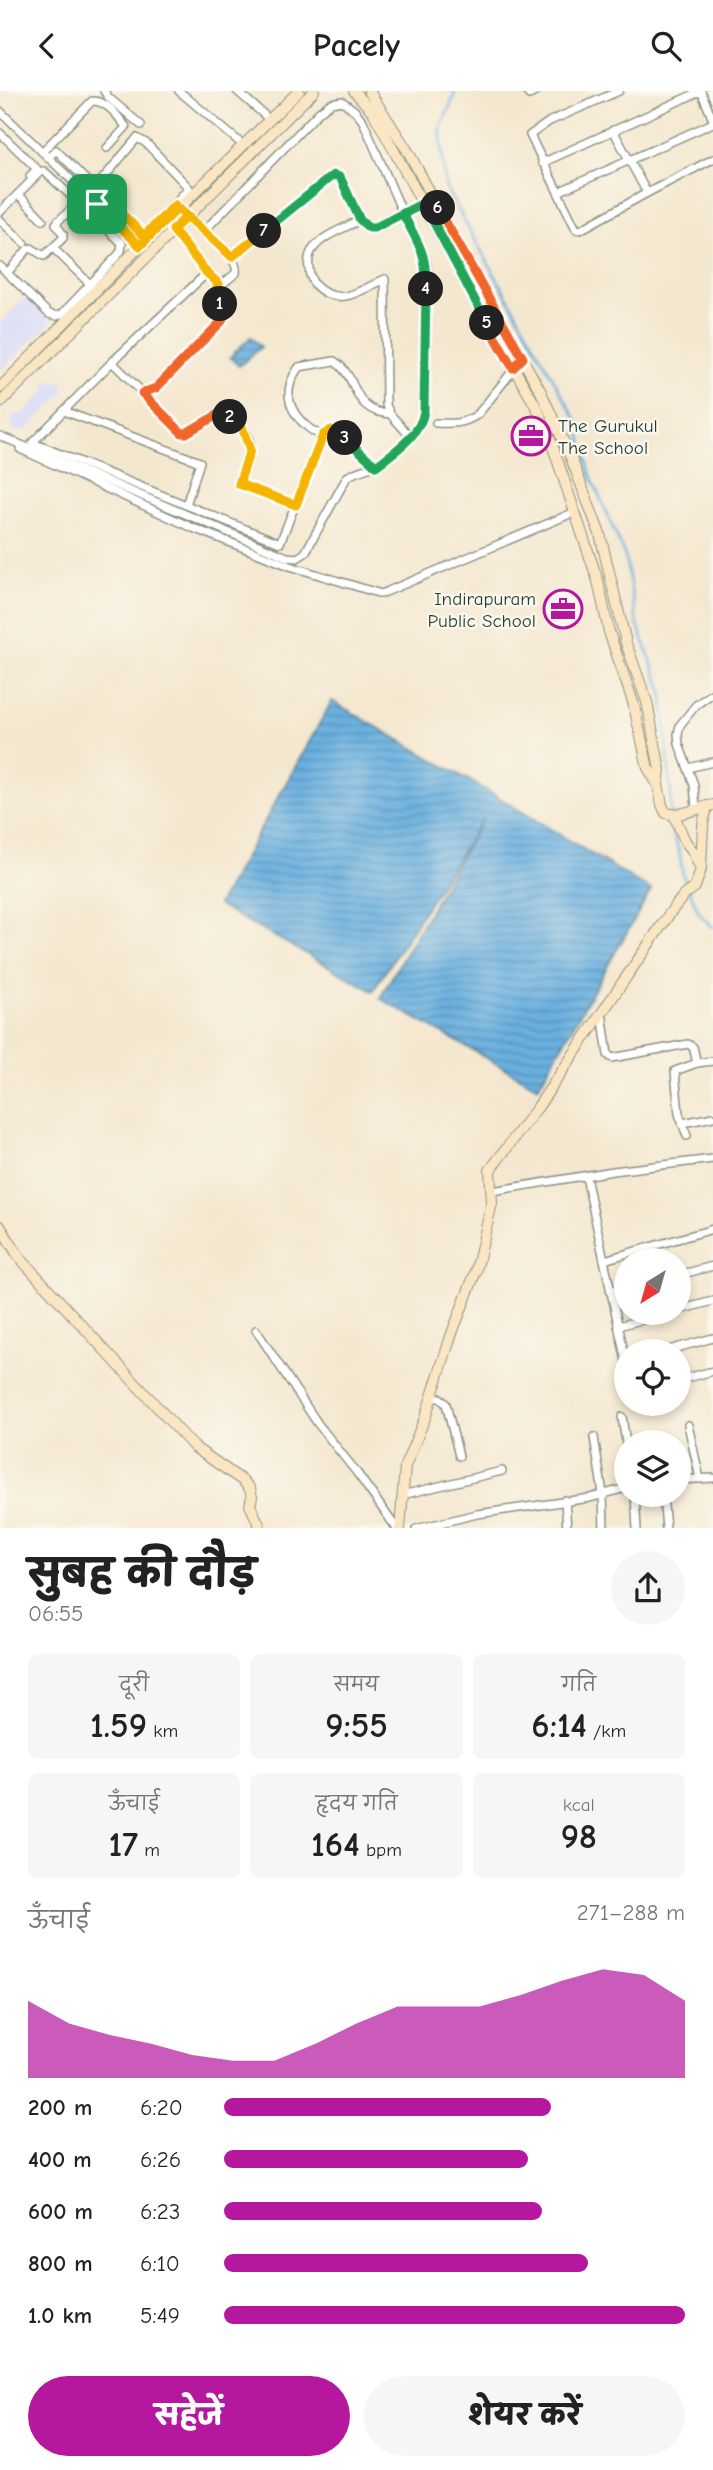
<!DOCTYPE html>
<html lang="hi">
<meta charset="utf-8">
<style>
:root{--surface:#fff;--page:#f6f6f6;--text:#222;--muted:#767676;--accent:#b5179e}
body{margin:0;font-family:"Comic Neue","Playpen Sans Deva",sans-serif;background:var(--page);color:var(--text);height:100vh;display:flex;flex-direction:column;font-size:26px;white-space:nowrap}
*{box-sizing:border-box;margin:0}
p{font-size:23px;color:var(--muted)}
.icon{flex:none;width:38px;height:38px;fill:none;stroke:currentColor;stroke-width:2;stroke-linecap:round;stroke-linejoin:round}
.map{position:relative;height:1437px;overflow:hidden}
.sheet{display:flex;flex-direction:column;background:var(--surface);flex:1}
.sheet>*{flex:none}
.needle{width:46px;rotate:217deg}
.controls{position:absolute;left:614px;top:1157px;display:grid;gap:14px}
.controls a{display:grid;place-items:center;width:77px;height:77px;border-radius:50%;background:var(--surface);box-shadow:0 4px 10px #0003;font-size:35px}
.pin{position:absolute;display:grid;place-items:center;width:60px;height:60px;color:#fff;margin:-30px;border-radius:14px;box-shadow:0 4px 10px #0006}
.km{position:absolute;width:35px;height:35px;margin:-18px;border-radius:50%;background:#222;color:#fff;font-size:19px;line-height:35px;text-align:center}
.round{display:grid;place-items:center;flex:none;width:74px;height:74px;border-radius:37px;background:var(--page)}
.head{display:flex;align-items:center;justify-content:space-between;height:119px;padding:0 28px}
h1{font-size:38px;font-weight:800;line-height:52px}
.metrics{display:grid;grid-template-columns:repeat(3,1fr);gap:10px;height:119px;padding:7px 28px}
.metrics div{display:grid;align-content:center;border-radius:10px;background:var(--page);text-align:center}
.metrics b{font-size:35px;font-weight:800}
.metrics small{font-size:19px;font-weight:400}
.metrics p{font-size:19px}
.chart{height:196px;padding:14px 28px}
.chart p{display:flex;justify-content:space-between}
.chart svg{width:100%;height:126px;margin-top:7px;fill:var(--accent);opacity:.7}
.cta{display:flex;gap:14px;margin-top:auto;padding:14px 28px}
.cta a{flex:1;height:80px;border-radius:42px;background:var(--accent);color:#fff;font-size:28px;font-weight:800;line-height:80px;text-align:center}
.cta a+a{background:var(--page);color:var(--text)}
ul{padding:0 28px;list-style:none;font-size:23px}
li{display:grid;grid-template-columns:112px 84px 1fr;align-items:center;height:52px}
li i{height:18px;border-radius:9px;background:var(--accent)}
header{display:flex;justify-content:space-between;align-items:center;height:91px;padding:0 28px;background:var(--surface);font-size:32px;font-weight:800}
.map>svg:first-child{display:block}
</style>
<header><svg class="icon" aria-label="back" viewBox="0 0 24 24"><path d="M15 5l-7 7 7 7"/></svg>Pacely<svg class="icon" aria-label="search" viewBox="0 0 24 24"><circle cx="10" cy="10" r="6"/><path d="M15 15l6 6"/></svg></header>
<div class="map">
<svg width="713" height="1438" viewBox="0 0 713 1438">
<defs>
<pattern id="water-rules" width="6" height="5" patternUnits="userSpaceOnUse" patternTransform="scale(1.75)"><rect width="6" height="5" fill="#69b0e0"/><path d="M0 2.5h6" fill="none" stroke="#5690b6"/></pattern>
</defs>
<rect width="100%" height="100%" fill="#fbf7ec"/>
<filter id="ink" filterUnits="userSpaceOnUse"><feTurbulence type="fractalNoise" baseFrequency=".0143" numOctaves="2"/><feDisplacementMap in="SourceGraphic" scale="14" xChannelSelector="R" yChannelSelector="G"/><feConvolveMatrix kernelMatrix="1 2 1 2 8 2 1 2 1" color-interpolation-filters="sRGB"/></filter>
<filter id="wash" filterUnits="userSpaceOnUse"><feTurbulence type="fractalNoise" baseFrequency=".00686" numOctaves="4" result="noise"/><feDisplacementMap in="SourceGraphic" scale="28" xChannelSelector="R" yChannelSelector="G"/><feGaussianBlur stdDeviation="1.57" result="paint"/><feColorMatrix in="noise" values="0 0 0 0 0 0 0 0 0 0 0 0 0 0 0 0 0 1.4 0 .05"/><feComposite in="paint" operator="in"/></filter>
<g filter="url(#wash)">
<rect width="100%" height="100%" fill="#f4e7cf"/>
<g fill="#d6d8f8">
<polygon points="28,204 52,231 0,280 0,232"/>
<polygon points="63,290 64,301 25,340 13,339 12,326 15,323 22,323 46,300 46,291"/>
</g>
<g fill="url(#water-rules)" stroke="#44768a" stroke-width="2">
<polygon points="251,246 261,256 239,275 230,266"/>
<polygon points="332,610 496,705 651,799 538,996 380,907 483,727 373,900 218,814"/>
</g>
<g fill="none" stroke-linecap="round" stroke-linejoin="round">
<polyline stroke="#69b0e0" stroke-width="2.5" points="454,0 454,6 440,38 446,97 577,330 591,385 625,465 637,532 662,599 671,703 670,733 679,760 683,785 700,824 713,836"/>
</g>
</g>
<g filter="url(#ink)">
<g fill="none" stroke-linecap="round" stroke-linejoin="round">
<defs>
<g id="street">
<polyline points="104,0 109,7 141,34"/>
<polyline points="179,0 243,54"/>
<polyline points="237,0 269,28"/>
<polyline points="526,0 529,4 537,0"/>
<polyline points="701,0 713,29"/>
<polyline points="0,20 140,155"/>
<polyline points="613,39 647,102 580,139 576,138 530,44 550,30 619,0"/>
<polyline points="0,42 37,78 30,85"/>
<polygon points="137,47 146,52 189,97 144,145 98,99 97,95"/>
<path d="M 42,61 L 92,10 C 106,9 118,25 126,36 L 107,57"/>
<polyline points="48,67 56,59 91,94"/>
<polyline points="542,72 701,0"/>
<polyline points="558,101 713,32"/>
<polyline points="647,102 713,68"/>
<polyline points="18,103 43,129"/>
<polyline points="0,121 40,81 44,80 122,152 121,160 118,164 62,223 57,225 49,223 0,175"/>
<polyline points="0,129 24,152"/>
<path d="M 360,129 C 345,137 323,144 313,158 C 307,165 308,175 310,184 C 314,200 334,209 350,204 C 361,201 374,193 385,188 L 386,314 L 390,323 L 410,345"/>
<path d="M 173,139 L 214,189 L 219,193 L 225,191 L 236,182 C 241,164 190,129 176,115"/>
<polyline points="53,157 93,196"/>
<polyline points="232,166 333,84 340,86 360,129 369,137 374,137 433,107"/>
<polyline points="7,182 28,158 31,157 44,165 63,147 63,143 56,133 58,130 81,110"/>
<polyline points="112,271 142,301 156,297 222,230 225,223 214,202 219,193"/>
<path d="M 142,301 L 182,342 L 186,342 L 219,323 C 237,326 251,340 250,360 C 249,370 243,383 239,393 L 296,414"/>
<polyline points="64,320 200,371 186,414"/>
<path d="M 436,332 C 452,333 465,333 478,323 L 523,267"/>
<path d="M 0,345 L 287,466 L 297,467 L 305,462 L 347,386 C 356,380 364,379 374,375 C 391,368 415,344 423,327 L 427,174 L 424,165 L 403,123 L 363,30 L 354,19 L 342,10 L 331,12 L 319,21 L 204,140"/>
<polyline points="32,352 112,271 207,182"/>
<polyline points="33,352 280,452 323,344"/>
<polyline points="20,358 193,437 290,475 381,503 575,421"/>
<path d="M 376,375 L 336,340 L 331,339 L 323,344 C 315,343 310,338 304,333 C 286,316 284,296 299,276 L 334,270 C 361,287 349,320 390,323"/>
<polyline points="688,677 713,671"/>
<polyline points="696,717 694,694 679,653 678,643 680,634 696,614 713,602"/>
<polyline points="602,922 608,964 612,967 688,953 693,956 697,972"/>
<polyline points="683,1032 713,1026"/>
<polyline points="687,1045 679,1023 675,980 697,972 713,970"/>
<polyline points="586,1086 626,1270"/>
<polyline points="492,1100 613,1080 713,1068"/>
<polyline points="604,1169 713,1138"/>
<polyline points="679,1184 713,1175"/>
<polyline points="610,1201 626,1197"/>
<polyline points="679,1219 713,1210"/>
<polyline points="618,1235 669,1222"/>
<polyline points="256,1239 318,1333 357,1382 397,1438"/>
<polyline points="665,1260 713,1247"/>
<polyline points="679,1289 713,1280"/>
<polyline points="432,1307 440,1307 446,1313 459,1365"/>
<polyline points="622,1326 626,1352"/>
<polyline points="688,1334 700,1388"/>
<polyline points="594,1346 603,1403 604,1438"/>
<polyline points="679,1389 713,1387"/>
<polyline points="402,1404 502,1380"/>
<polyline points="635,1404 637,1438"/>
<polyline points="663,1404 666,1438"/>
<polyline points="565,1409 567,1438"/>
<polyline points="416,1438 477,1423 590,1407 626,1397"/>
</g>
<g id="secondary">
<polyline points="354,0 373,21 488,233 537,317 552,353 598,490 609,541 633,611 648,677 658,694"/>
<path d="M 369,0 L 409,62 L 451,141 L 541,301 L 571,367 L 600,443 L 626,552 L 647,611 L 660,679 L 658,694 L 662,714 L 666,722 C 679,726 699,717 713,714"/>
<polyline points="0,297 140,155 299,0"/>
<polyline points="0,312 314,0"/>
<polyline points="701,777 703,734 707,715"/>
<polyline points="0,1135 19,1166 194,1356 243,1390 250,1398 252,1406 250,1414 261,1438"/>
<polyline points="400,1438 405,1375 425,1327 451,1245 476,1180 492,1112 490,1079 537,1017 670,822 684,804 695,796 701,778 692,759 685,750 674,724"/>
</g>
</defs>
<use href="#street" stroke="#8a9282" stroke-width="10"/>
<use href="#secondary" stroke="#8a9282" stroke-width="12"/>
<use href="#street" stroke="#fff" stroke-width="7"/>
<use href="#secondary" stroke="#fbe6c3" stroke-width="10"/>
</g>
</g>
<g fill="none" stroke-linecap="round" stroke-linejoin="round" filter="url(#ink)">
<defs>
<polyline id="split-1" points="97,113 140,155 178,117 186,126 173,139 207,182 219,193 214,202 220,213"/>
<polyline id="split-2" points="220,213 225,223 222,230 156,297 142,302 182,342 186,342 219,323 230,326"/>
<polyline id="split-3" points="230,326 241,333 250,359 239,393 296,414 323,344 331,339 345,347"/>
<path id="split-4" d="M 345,347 L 376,375 C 394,361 421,344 424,320 L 426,198"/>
<path id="split-5" d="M 426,198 C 427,162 419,154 403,123 L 424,113 L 487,232"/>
<polyline id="split-6" points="438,117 523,267 513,277 487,232"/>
<polyline id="split-7" points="264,140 333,84 340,86 360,129 369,137 374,137 433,107 438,117"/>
<polyline id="split-8" points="97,113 104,105 144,145 175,114 232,166 264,140"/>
</defs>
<use href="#split-1" stroke="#fff" stroke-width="14"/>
<use href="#split-2" stroke="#fff" stroke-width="14"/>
<use href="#split-3" stroke="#fff" stroke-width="14"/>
<use href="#split-4" stroke="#fff" stroke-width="14"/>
<use href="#split-5" stroke="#fff" stroke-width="14"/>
<use href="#split-6" stroke="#fff" stroke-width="14"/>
<use href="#split-7" stroke="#fff" stroke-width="14"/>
<use href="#split-8" stroke="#fff" stroke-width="14"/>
<use href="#split-1" stroke="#f5b400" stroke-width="9"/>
<use href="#split-2" stroke="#f0652b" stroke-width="9"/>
<use href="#split-3" stroke="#f5b400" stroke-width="9"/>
<use href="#split-4" stroke="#22a559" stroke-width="9"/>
<use href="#split-5" stroke="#22a559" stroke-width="9"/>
<use href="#split-6" stroke="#f0652b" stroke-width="9"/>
<use href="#split-7" stroke="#22a559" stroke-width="9"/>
<use href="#split-8" stroke="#f5b400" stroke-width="9"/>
</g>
<defs>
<symbol id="office-ring" viewBox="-11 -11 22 22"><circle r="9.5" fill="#fbf7ec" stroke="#b5179e" stroke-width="1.5"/><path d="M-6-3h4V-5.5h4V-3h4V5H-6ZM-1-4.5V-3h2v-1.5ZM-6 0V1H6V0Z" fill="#b5179e"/></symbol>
</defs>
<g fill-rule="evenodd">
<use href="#office-ring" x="509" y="323" width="44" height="44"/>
<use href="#office-ring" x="541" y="496" width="44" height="44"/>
</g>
<g text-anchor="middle" stroke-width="5" stroke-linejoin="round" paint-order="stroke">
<g font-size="19" fill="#1f3d34" stroke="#fbf7ec" text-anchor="start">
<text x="558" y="341">The Gurukul<tspan x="558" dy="22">The School</tspan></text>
<text x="536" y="514" text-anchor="end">Indirapuram<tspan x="536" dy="22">Public School</tspan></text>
</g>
</g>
</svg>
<div class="controls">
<a><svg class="needle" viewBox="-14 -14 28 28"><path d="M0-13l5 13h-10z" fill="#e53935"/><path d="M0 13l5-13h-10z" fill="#767676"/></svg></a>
<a><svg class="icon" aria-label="locate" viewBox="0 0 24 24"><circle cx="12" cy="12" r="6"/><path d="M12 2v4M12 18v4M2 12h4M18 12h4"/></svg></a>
<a><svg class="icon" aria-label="layers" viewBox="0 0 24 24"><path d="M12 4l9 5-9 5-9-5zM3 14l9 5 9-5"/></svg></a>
</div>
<div class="pin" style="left:97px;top:113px;background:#1e9e55"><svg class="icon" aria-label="arrive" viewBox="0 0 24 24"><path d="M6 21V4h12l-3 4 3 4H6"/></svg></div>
<b class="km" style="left:220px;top:213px">1</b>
<b class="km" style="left:230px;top:326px">2</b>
<b class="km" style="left:345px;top:347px">3</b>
<b class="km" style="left:426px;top:198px">4</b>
<b class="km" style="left:487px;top:232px">5</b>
<b class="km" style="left:438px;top:117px">6</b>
<b class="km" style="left:264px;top:140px">7</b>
</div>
<section class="sheet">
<div class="head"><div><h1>सुबह की दौड़</h1><p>06:55</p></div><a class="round"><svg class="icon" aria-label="share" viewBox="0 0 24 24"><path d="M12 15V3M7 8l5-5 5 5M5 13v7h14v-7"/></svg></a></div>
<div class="metrics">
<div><p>दूरी</p><b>1.59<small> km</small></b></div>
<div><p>समय</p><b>9:55</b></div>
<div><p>गति</p><b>6:14<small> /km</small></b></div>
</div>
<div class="metrics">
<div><p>ऊँचाई</p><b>17<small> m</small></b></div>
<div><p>हृदय गति</p><b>164<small> bpm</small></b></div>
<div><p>kcal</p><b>98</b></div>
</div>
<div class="chart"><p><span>ऊँचाई</span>271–288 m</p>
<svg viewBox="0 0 160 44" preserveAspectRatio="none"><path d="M0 44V17L10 25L20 29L30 32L40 36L50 38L60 38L70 32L80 25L90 19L100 19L110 19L120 15L130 10L140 6L150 8L160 17V44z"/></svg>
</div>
<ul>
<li><b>200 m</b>6:20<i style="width:71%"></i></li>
<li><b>400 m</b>6:26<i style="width:66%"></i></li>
<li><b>600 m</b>6:23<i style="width:69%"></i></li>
<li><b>800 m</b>6:10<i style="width:79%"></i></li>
<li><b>1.0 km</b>5:49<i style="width:100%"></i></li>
</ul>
<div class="cta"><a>सहेजें</a><a>शेयर करें</a></div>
</section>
